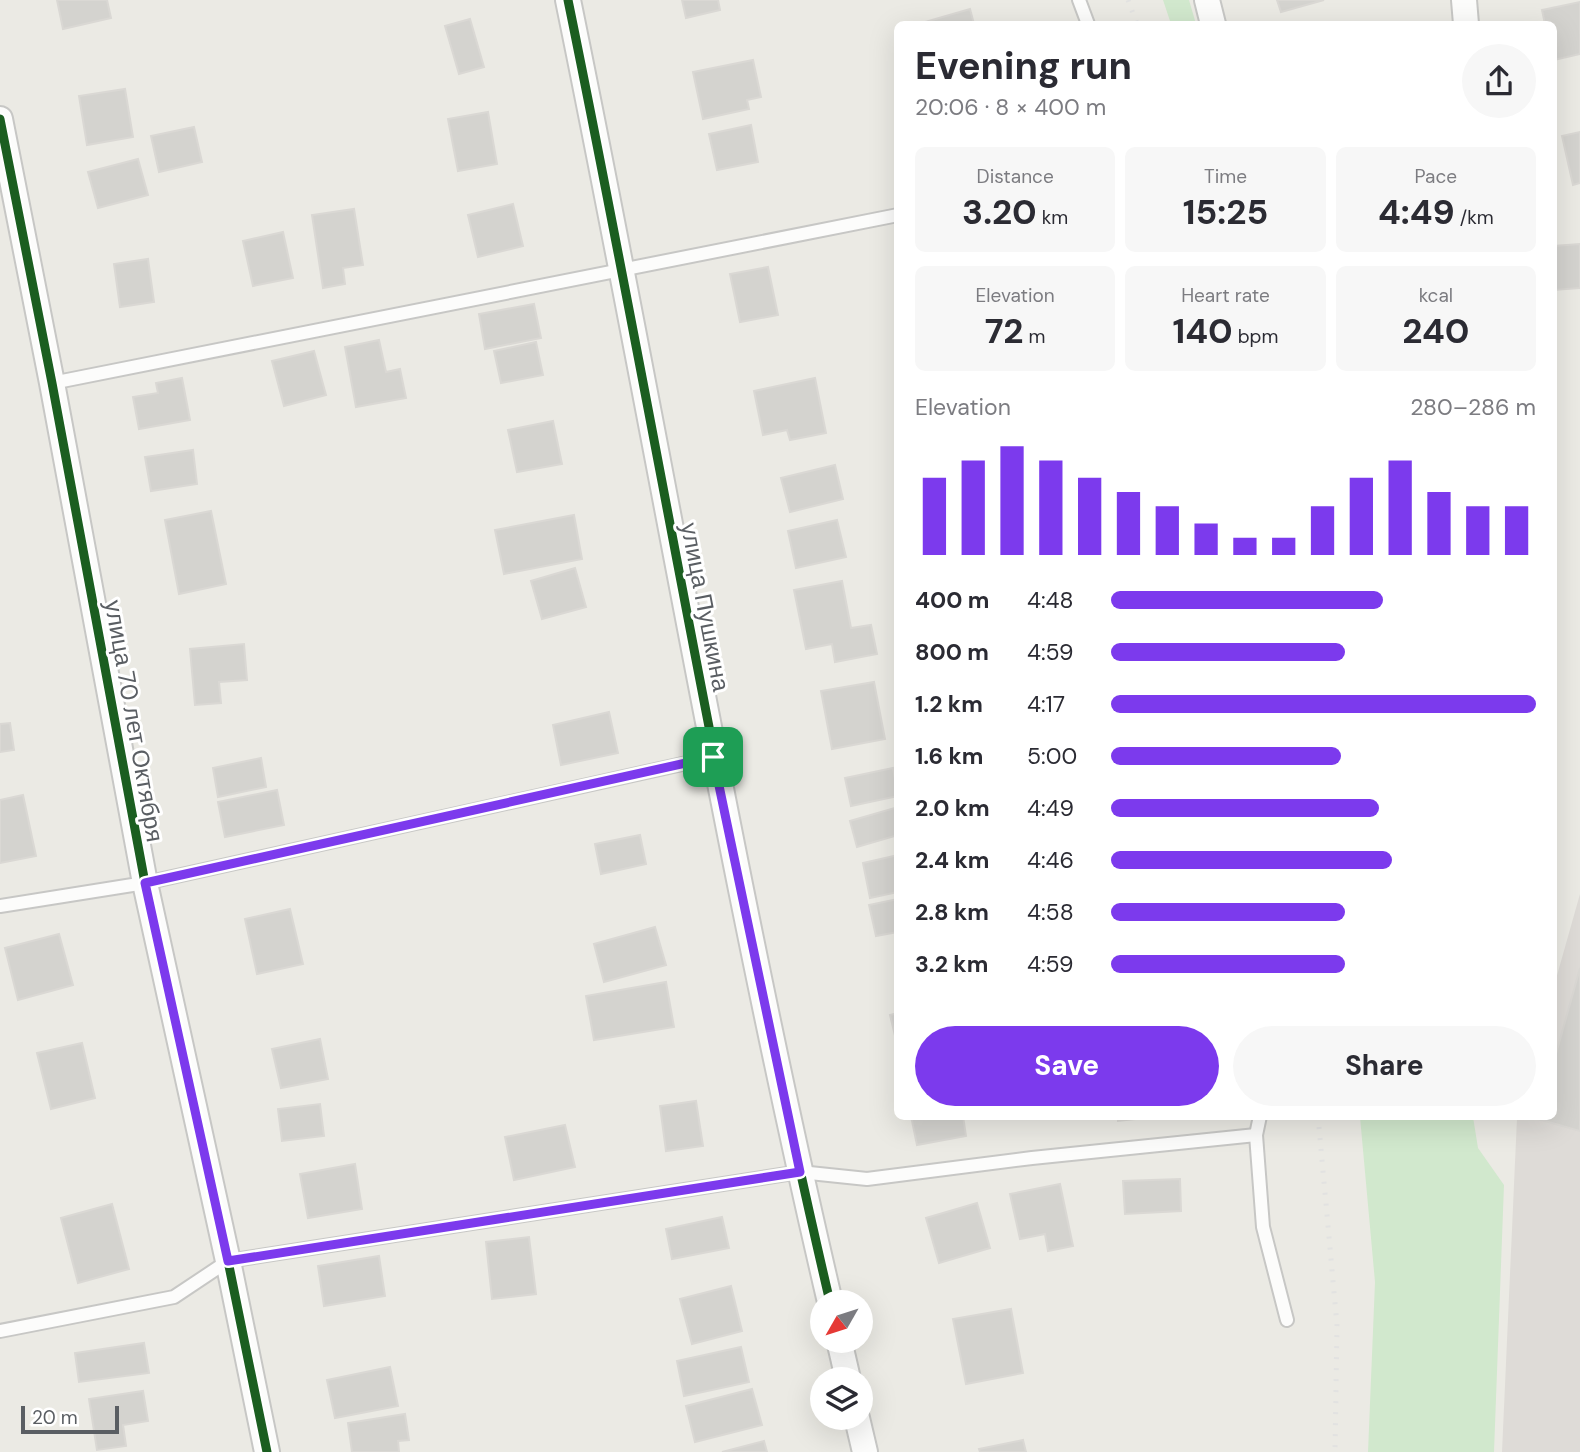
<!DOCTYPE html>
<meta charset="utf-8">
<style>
:root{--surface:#fff;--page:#f7f7f7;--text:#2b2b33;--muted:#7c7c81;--accent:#7c3aed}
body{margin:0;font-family:"DM Sans",sans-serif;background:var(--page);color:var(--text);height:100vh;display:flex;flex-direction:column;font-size:26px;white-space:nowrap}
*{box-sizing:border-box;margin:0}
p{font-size:23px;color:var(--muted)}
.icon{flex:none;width:38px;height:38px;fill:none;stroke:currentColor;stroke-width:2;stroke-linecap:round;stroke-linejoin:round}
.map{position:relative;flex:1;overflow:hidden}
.panel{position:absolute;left:894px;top:21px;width:663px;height:1099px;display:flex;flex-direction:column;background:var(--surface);border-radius:10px;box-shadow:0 7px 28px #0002}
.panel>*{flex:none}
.needle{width:46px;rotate:231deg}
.buttons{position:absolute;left:810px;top:1290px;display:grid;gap:14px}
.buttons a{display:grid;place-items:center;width:63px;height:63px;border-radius:50%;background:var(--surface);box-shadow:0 7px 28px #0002;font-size:35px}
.scale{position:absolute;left:21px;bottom:18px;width:98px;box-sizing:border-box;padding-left:7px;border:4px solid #5a5e63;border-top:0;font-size:19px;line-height:24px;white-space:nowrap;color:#5a5e63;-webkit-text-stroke:5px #fff;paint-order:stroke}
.pin{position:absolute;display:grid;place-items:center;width:60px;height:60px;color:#fff;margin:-30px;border-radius:14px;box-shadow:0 4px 10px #0006}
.round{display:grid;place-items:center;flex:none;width:74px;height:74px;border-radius:37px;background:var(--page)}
.summary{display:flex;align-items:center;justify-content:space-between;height:119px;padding:0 21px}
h1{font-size:38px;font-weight:700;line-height:52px}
.stats{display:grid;grid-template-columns:repeat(3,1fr);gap:10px;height:119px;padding:7px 21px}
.stats div{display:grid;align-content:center;border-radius:10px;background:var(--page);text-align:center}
.stats b{font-size:35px;font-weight:700}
.stats small{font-size:19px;font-weight:400}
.stats p{font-size:19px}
.chart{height:196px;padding:14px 21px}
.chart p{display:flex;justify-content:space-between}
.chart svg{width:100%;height:126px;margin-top:7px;stroke:var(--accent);stroke-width:6}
.primary-button{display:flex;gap:14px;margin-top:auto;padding:14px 21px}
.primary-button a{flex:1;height:80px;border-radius:42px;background:var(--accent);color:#fff;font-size:28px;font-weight:700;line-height:80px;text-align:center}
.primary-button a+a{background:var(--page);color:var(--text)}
ul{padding:0 21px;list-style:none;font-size:23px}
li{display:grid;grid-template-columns:112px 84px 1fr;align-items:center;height:52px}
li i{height:18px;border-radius:9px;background:var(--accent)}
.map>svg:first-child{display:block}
</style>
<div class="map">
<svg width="1580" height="1452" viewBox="0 0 1580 1452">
<rect width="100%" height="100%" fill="#ebeae4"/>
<polygon fill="#dedbd7" points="1580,894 1580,1452 1502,1452 1517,1118 1518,1117 1554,1116 1554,986"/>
<g fill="#d1e8cd">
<polygon points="1163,0 1189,0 1196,24 1171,24"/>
<polygon points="1360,1117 1473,1117 1478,1148 1504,1185 1494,1452 1368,1452 1375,1282"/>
</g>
<g fill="#d4d3cf" stroke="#dad8d4" stroke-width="2">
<polygon points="57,0 107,0 111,18 63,29"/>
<polygon points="682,0 718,0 720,10 686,18"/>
<polygon points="1277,0 1324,0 1281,12"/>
<polygon points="1580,2 1580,54 1554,60 1554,24 1545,24 1542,10"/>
<polygon points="970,9 974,24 925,24 925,22"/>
<polygon points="470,19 484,67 459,74 445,26"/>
<polygon points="753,60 761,97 747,100 749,109 703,119 693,72"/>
<polygon points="125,89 133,137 87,145 79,96"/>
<polygon points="488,112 497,164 458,171 448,119"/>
<polygon points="751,125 758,162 717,170 709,134"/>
<polygon points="194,127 202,162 159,172 151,136"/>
<polygon points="1580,132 1580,183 1573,185 1562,136"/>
<polygon points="138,159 148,195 98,208 88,172"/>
<polygon points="513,204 523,246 478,257 468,215"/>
<polygon points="354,209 363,265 343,268 345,284 323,288 312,215"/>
<polygon points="283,232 293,278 253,286 243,241"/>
<polygon points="1580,244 1580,288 1554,290 1554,246"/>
<polygon points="148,259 154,302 120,307 114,264"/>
<polygon points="768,267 778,315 740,322 730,274"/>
<polygon points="534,304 541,338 485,349 479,314"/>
<polygon points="379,340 386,372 400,369 406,398 356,407 345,347"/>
<polygon points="536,342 543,375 501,383 494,351"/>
<polygon points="314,351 326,395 284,406 272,361"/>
<polygon points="182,378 190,420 139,429 133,397 158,393 156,383"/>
<polygon points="815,378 826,433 790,440 787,430 763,435 754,391"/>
<polygon points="553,421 562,464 517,472 508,430"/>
<polygon points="193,450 197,484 151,491 145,457"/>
<polygon points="835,465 843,499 790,512 781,478"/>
<polygon points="211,511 226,584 179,594 165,520"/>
<polygon points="574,515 582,559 504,574 495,530"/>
<polygon points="837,520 846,557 796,568 788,531"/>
<polygon points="575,568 586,607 542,619 531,581"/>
<polygon points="842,581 851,628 871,625 877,654 835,662 832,644 806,649 794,590"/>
<polygon points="244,644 247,680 219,682 221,703 195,705 190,649"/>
<polygon points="874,682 885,739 832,749 821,691"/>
<polygon points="609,712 618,753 561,765 553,725"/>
<polygon points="10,723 14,750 0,752 0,724"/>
<polygon points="261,758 266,787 218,797 213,768"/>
<polygon points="893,768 898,796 851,806 845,778"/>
<polygon points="277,790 284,825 225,837 218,802"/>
<polygon points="23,795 36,856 0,863 0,800"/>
<polygon points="898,807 898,835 857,847 850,821"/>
<polygon points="640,835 646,864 601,874 595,844"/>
<polygon points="898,855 898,892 870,898 863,863"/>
<polygon points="898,899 898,932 876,936 869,905"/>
<polygon points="290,909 303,964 257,974 245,919"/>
<polygon points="655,927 666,965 604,982 594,944"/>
<polygon points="59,934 73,985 18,1000 5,948"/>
<polygon points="1580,968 1580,1131 1538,1119 1539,1116 1554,1116 1554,1061"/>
<polygon points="666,982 674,1027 594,1040 586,996"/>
<polygon points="898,1013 898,1044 897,1044 890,1015"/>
<polygon points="320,1039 328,1079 281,1088 272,1049"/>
<polygon points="82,1043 95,1098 51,1109 37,1053"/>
<polygon points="696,1101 703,1146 666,1151 660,1106"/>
<polygon points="320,1104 324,1136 282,1141 278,1109"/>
<polygon points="911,1116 963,1116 966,1136 917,1145"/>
<polygon points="1118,1116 1164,1116 1118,1121"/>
<polygon points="565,1125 575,1167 514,1180 505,1137"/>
<polygon points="355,1164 362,1209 308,1218 300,1174"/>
<polygon points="1180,1179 1181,1211 1125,1214 1123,1181"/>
<polygon points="1060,1184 1073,1246 1048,1251 1045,1234 1020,1239 1010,1194"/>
<polygon points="977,1203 990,1248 939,1263 926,1218"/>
<polygon points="112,1204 129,1269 78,1283 61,1218"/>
<polygon points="722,1217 729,1248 672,1259 666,1229"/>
<polygon points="529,1237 536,1294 492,1299 486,1242"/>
<polygon points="379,1256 385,1296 324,1306 318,1266"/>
<polygon points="731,1286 742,1331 692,1344 680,1299"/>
<polygon points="1011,1309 1023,1373 966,1384 953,1319"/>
<polygon points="144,1343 149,1373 79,1382 75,1353"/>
<polygon points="741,1347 749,1382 684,1396 677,1361"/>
<polygon points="390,1367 398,1406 335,1418 327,1380"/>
<polygon points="752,1389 762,1425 695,1442 686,1406"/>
<polygon points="143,1391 148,1421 123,1425 126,1446 97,1450 89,1399"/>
<polygon points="405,1414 409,1440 398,1441 399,1452 352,1452 348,1423"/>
<polygon points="1023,1440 1026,1452 980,1452 979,1449"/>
<polygon points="764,1441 767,1452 722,1452"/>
</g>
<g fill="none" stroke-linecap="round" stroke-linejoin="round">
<defs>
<g id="service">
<polyline points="1079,0 1088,24"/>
<polyline points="52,383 898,215"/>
<polyline points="0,906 145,883 714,757"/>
<polyline points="1260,1116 1256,1135 1263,1227 1287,1320"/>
<polyline points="0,1331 174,1297 228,1261 800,1172 867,1179 1032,1158 1256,1135"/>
</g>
<g id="minor">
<path d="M 568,0 C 657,434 729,871 830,1302"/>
<polyline points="1207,0 1213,24"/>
<polyline points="1464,0 1466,24"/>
<polyline points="0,119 52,383 145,883 228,1261 267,1452"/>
<polyline points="839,1340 848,1379"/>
<polyline points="857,1418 865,1452"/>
</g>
</defs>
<use href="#service" stroke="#c7c7c5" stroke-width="16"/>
<use href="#minor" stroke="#c7c7c5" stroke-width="28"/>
<use href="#service" stroke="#fcfcfb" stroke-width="12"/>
<use href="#minor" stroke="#fcfcfb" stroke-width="24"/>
<g stroke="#e2e2e1" stroke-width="5" stroke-dasharray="2 9" stroke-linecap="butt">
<polyline points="1128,0 1137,24"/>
<polyline points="1318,1116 1337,1325 1335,1452"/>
</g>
<defs>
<g id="cycleway">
<path d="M 568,0 C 657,434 729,871 830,1302"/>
<polyline points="0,119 52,383 145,883 228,1261 267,1452"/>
</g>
</defs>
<use href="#cycleway" stroke="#fff" stroke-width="13"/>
<use href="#cycleway" stroke="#1b5e20" stroke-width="9"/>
</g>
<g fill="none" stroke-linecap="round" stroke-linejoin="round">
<defs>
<polygon id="route" points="713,757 800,1172 228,1261 145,883"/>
</defs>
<use href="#route" stroke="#fff" stroke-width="14"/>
<use href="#route" stroke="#7c3aed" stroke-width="9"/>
</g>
<g text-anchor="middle" stroke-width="6" stroke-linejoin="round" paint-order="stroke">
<g font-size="24" fill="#5a5e63" stroke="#fff">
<text transform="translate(705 607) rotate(79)" y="8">улица Пушкина</text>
<text transform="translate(134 721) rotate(80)" y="8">улица 70 лет Октября</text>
</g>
</g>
</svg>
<div class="buttons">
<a><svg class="needle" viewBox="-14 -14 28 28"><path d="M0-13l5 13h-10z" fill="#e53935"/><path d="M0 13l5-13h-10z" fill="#7c7c81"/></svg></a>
<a><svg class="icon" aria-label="layers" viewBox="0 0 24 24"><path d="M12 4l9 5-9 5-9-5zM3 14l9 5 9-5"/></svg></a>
</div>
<div class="scale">20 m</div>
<div class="pin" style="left:713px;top:757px;background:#1e9e55"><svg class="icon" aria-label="arrive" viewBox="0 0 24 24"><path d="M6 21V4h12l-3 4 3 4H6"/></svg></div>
<section class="panel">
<div class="summary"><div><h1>Evening run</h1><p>20:06 · 8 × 400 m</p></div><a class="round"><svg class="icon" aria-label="share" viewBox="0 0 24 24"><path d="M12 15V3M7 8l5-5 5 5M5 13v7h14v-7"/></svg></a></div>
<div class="stats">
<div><p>Distance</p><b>3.20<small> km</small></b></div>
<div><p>Time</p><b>15:25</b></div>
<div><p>Pace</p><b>4:49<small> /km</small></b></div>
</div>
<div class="stats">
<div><p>Elevation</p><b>72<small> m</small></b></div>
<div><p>Heart rate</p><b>140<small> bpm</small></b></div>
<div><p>kcal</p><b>240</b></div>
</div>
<div class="chart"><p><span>Elevation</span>280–286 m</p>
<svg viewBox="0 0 160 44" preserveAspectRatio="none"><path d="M5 44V17M15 44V11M25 44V6M35 44V11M45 44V17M55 44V22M65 44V27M75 44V33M85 44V38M95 44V38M105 44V27M115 44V17M125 44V11M135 44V22M145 44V27M155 44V27"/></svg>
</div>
<ul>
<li><b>400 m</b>4:48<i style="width:64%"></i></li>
<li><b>800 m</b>4:59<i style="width:55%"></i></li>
<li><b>1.2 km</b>4:17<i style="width:100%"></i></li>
<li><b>1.6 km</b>5:00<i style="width:54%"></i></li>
<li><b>2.0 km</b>4:49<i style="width:63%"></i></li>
<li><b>2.4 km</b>4:46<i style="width:66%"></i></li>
<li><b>2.8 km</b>4:58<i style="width:55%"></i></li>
<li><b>3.2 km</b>4:59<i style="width:55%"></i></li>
</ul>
<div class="primary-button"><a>Save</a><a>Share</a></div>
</section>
</div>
